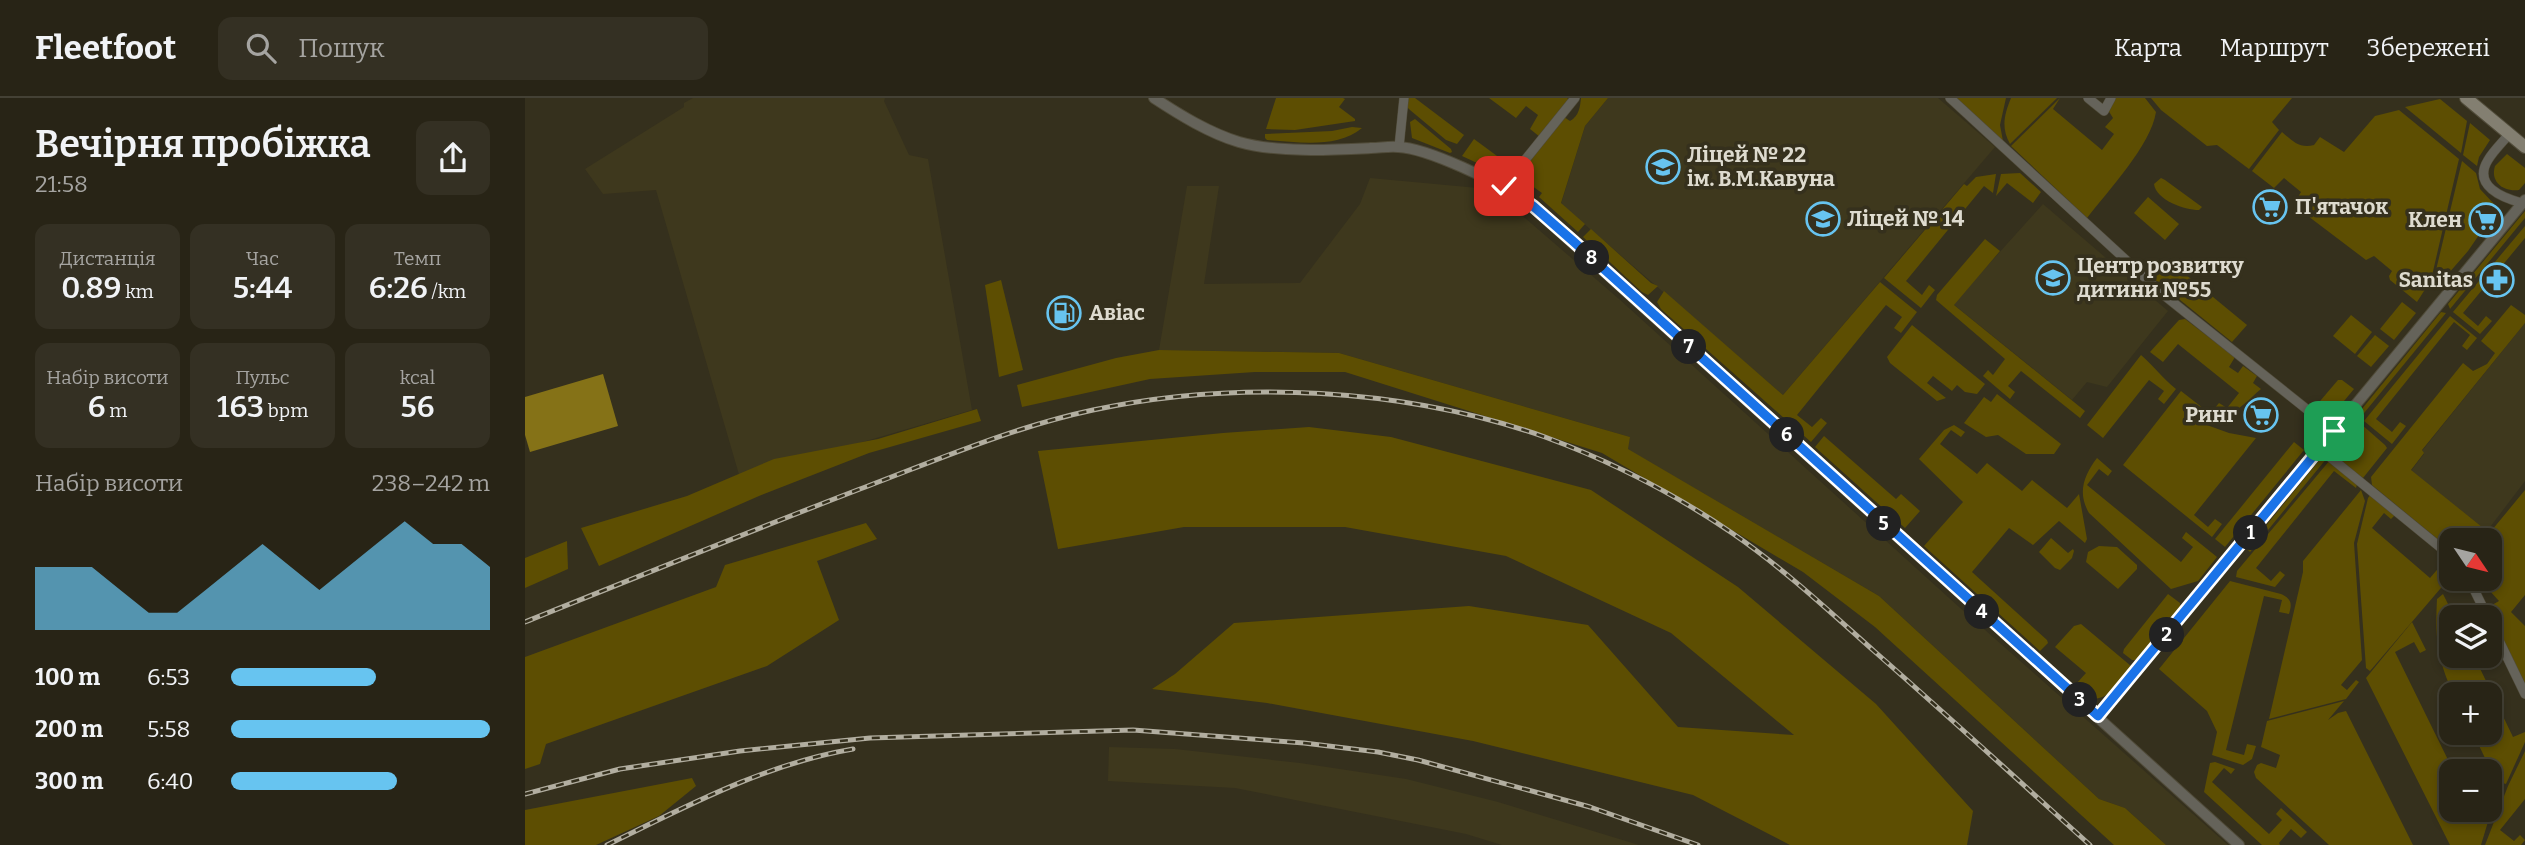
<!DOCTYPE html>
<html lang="uk">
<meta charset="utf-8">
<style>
:root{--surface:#282416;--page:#343023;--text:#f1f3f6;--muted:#a5a4a1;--line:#444135;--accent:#67c4f0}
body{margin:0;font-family:Bitter,serif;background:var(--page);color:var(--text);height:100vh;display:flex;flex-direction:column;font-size:26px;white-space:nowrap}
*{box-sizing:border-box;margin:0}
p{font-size:23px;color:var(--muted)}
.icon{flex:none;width:38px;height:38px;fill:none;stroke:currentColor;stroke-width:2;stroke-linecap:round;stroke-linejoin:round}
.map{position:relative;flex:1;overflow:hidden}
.drawer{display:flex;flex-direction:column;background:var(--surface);width:525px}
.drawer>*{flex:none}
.needle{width:46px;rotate:125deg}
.tools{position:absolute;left:1914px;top:430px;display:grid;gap:14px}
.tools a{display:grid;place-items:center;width:63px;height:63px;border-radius:14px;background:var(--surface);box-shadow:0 4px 10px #0003,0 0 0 2px var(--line);font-size:35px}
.pin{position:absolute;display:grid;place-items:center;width:60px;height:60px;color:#fff;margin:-30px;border-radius:14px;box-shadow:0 4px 10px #0006}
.km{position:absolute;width:35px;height:35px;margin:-18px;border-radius:50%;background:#222;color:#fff;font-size:19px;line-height:35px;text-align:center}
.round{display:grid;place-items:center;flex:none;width:74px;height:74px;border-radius:14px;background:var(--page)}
.overview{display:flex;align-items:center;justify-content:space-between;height:119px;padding:0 35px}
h1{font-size:38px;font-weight:600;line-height:52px}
.stats{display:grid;grid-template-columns:repeat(3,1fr);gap:10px;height:119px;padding:7px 35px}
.stats div{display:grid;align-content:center;border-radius:14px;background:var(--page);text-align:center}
.stats b{font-size:30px;font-weight:600}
.stats small{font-size:19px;font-weight:400}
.stats p{font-size:19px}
.chart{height:196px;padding:14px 35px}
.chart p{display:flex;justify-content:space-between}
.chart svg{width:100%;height:126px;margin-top:7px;fill:var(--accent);opacity:.7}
ul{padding:0 35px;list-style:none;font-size:23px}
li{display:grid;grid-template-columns:112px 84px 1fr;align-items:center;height:52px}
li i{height:18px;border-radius:9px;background:var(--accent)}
header{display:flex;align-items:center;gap:42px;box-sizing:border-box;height:98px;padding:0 35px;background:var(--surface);border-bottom:2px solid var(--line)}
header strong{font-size:33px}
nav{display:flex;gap:38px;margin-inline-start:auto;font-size:24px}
.search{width:490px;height:63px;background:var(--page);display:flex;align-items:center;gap:18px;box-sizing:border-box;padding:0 24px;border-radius:14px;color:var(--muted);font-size:26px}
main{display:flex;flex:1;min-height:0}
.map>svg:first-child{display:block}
</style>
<header>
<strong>Fleetfoot</strong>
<div class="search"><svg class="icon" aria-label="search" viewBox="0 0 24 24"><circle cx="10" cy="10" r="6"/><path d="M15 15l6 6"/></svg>Пошук</div>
<nav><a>Карта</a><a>Маршрут</a><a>Збережені</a></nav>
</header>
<main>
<section class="drawer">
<div class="overview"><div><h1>Вечірня пробіжка</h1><p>21:58</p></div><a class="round"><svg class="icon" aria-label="share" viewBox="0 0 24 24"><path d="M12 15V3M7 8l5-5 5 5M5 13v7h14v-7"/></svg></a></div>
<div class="stats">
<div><p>Дистанція</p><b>0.89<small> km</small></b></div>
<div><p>Час</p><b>5:44</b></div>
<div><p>Темп</p><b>6:26<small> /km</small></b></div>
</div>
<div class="stats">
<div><p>Набір висоти</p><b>6<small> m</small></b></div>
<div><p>Пульс</p><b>163<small> bpm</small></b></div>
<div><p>kcal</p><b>56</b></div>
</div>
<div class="chart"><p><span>Набір висоти</span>238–242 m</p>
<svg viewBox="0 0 160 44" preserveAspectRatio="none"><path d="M0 44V22L10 22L20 22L30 30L40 38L50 38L60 30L70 22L80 14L90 22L100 30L110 22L120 14L130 6L140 14L150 14L160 22V44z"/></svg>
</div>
<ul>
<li><b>100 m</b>6:53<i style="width:56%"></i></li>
<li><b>200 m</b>5:58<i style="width:100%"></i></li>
<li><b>300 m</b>6:40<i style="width:64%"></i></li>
</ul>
</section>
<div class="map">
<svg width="2000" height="747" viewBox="0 0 2000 747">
<rect width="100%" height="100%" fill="#35301d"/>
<g fill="#3e381d">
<polygon points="168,0 360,0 359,3 384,57 403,61 447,312 215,380 131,92 78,96 60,71 159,9 159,5"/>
<polygon points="1083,0 1413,0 1470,49 1258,297 1036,106 1060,28"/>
<polygon points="845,80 953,90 1000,120 1094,201 1434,509 1703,747 1641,747 1600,710 1574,701 1354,498 1102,351 1105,339 814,255 634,252 662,88 694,88 679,186 775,185 835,106"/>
<polygon points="1518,106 1643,213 1582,289 1562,284 1547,302 1428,206"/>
<polygon points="2000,225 2000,383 1962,433 1886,373 1899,356 1897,353"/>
<polygon points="584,649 650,651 775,665 881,681 973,704 1114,747 977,747 941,736 710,690 583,683"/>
</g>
<g fill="#5d4e02">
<polygon points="751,0 818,0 820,1 814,9 830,21 830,23 770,32 741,31"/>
<polygon points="883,0 890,0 939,37 932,46 921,42 885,12 882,9"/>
<polygon points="964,0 1042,0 1045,2 1015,39 1005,31 1013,17 1001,8 991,20"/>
<path d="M 1056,0 L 1083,0 L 1060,28 L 1036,105 L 1060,126 L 1053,134 L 1014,99 L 1017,95 L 1003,85 L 997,87 L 988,81 L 1039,19 L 1045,23 C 1054,18 1055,9 1056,0 Z"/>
<polygon points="1431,0 1481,0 1475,27 1478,43"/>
<path d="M 1486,0 L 1532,0 L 1485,46 C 1476,30 1479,17 1486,0 Z"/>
<path d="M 1535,0 L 1528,11 L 1577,52 L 1589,36 L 1580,29 L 1588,20 L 1583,12 L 1589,0 L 1620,0 L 1631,14 C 1626,47 1583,93 1562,120 L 1486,48 Z"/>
<polygon points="1626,0 1767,0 1747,24 1754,32 1724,71 1692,47 1682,48 1636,12"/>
<polygon points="1915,1 1942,23 1936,55 1880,9"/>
<path d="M 1874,12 L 1934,61 L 1906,182 L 1892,204 L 1865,182 L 1864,178 L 1867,173 L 1849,158 L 1841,162 L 1771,109 L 1770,104 L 1776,94 L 1759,80 L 1749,90 L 1727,73 L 1757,34 C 1767,43 1775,51 1789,47 L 1795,39 L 1819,54 L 1850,18 Z"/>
<polygon points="890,21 926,51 927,54 925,55 887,40 885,24"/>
<polygon points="1945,25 1965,42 1954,59 1952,68 1938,57"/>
<path d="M 827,29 L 837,30 C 812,51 772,44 742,42 L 740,40 L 740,36 L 807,33 Z"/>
<polygon points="949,41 987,69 980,78 937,58"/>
<path d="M 1982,56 L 2000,70 L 2000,85 L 1994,92 C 1978,94 1965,84 1970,68 Z"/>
<polygon points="1937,63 1951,75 1955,91 1969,106 1969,109 1965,115 1958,111 1950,121 1961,131 1956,137 1954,137 1943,153 1910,191 1907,189"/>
<polygon points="1495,75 1516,94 1508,105 1482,85 1471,98 1476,76"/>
<polygon points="1471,76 1468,95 1459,88 1381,183 1397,197 1404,187 1410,192 1396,210 1359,180 1439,86 1442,88 1451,79"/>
<path d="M 1636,80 L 1640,82 L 1677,109 L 1674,112 C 1659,112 1631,102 1629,86 Z"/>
<polygon points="1623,99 1654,126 1640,142 1609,115"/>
<polygon points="2000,113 2000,120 1925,211 1923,206"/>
<polygon points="2000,128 2000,140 1938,215 1953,228 1961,218 1967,223 1955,236 1928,214"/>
<polygon points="1066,131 1126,185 1133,188 1123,197 1117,194 1058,139"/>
<polygon points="1460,141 1475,153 1429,207 1560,313 1555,320 1496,273 1483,288 1490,294 1485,301 1458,278 1463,272 1468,277 1480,261 1411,202 1412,197"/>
<polygon points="1643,162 1722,227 1707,244 1628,180"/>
<polygon points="476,182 498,272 474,279 460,187"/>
<polygon points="1355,184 1392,214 1376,235 1369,230 1377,219 1361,207 1272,317 1287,329 1296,320 1302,325 1286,344 1136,211 1132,204 1139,193 1258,297"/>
<polygon points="1877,204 1891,215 1869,242 1855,231"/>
<polygon points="1986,207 2000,217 2000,225 1897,352 1899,355 1886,372 1962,433 1955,443 1927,443 1927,453 1847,387 1846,379 1938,265 1948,273 1962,266 1970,255 1956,243"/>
<polygon points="1916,214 1921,215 1835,320 1832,317"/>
<polygon points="1826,217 1847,234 1830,256 1808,238"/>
<polygon points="1925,218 1952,240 1942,252 1937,248 1945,237 1929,224 1851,321 1867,334 1875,324 1881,328 1867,346 1839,323"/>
<path d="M 1660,221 L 1710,259 L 1704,269 L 1713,275 L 1718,268 L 1732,278 L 1728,285 L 1736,291 C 1722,302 1707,324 1689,311 L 1694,305 L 1702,310 L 1714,295 L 1653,246 L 1638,264 L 1625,254 L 1654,222 Z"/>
<polygon points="1387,227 1460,286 1452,296 1440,294 1432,287 1427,293 1408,278 1402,285 1421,300 1412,303 1365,265 1362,259"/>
<polygon points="1850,237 1864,248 1846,269 1832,258"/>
<polygon points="634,252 814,255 1105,339 1103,351 1354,498 1574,701 1600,710 1641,747 1589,747 1350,529 1278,474 1077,355 820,274 730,274 625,281 497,309 492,287 591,260"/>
<path d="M 1616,257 C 1629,268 1637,280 1651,291 L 1639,306 L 1633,301 L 1639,293 L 1624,282 L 1578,340 L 1562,327 Z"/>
<polygon points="1813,282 1817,282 1829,291 1804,321 1790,309"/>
<polygon points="1656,293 1683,314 1679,326 1704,335 1731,340 1669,417 1683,429 1690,421 1697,426 1687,439 1598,367"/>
<polygon points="1472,296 1536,346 1529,356 1501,356 1473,337 1461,339 1439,325 1459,299 1466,304"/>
<polygon points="452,311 456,323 344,355 234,398 74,468 56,430 162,398 249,361 353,341"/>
<polygon points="1836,326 1860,347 1862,350 1838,380 1816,364 1821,358 1815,353"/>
<polygon points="1429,327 1440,334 1436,339 1426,332 1415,346 1452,376 1462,365 1497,393 1507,382 1542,410 1554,396 1562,441 1560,445 1534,423 1508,447 1484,430 1447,474 1522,542 1523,545 1515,553 1399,448 1438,404 1394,361 1419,332"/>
<polygon points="784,329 866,339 1066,392 1213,489 1351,606 1448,713 1442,747 1265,747 1168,697 948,643 742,605 627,591 650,576 709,525 944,508 1063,527 1153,629 1269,637 1146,535 981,458 820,429 659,429 533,451 513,353 698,335"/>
<polygon points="1299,338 1371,401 1376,396 1395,413 1380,430 1290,349"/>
<polygon points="1769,344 1779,352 1700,449 1690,441"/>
<polygon points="1797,359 1802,360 1725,454 1722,451"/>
<path d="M 1572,360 L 1587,373 L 1583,378 L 1574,371 L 1562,387 L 1656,464 L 1668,449 L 1657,440 L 1661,434 L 1692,459 L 1673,483 L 1646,491 L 1564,415 C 1552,395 1559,377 1572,360 Z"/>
<polygon points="1805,362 1832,386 1831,390 1809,373 1731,470 1746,483 1755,473 1760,477 1750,489 1711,479 1712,473"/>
<polygon points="1836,392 1840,403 1829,445 1837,562 1816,587 1822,592 1831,582 1834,584 1821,601 1744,621 1778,474 1778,463"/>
<polygon points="2000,392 2000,497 1986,514 2000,528 2000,588 1962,510 1974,503 1954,481 1965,481 1965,443 1958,443"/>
<polygon points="1846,396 1870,417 1866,421 1859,415 1847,430 1905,480 1917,466 1913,461 1917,457 1927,465 1927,477 1845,573 1841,570 1832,446 1843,400"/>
<polygon points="341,425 352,441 292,463 314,522 242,568 21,646 15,666 0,671 0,559 191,489 200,467"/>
<polygon points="1526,440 1543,455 1548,451 1549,453 1547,460 1535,472 1530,470 1514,454"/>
<polygon points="42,443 43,471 0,490 0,460"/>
<polygon points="1574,448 1592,449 1612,467 1612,471 1593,491 1561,464 1563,454"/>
<path d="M 1705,483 L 1756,496 C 1767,501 1767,506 1764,516 L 1754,514 L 1757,502 L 1739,498 L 1701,652 L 1719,657 L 1722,646 L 1731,648 L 1727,661 L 1718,667 L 1687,657 L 1692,634 L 1682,613 L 1634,571 Z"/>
<polygon points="1643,496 1655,505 1655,510 1613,562 1607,562 1598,555 1599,551"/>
<path d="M 1918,496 L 1930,520 L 1927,520 L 1927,558 L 1949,558 L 1988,639 L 2000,634 L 2000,644 L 1981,686 L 1971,683 L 1948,635 L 1965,635 L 1965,597 L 1929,597 C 1912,561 1910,541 1912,501 Z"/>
<polygon points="1887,524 1901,552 1895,555 1889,544 1870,554 1929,674 1927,674 1927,712 1958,712 1965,717 1956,747 1925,747 1841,580"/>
<path d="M 1556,526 L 1606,568 C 1598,581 1586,600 1569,601 L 1551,586 L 1561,575 L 1530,549 L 1549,528 Z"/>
<polygon points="1819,603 1803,622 1813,615 1821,613 1888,747 1804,747 1731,680 1729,674 1732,667 1736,665 1751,670 1755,657 1736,649 1742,623"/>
<polygon points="2000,653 2000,701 1975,732 1989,743 1995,737 2000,742 1996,747 1960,747 1983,688"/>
<polygon points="1690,664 1710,671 1706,676 1699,670 1687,684 1744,736 1757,722 1751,716 1756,710 1782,734 1776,740 1766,731 1754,745 1755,747 1737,747 1679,694 1685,665"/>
<polygon points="167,680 171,688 134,718 71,747 0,747 0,712"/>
</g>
<polygon fill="#857217" points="78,276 93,328 5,354 0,337 0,299"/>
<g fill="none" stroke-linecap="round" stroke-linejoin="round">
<defs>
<g id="minor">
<polyline points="1425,0 1640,198 1809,333"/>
<polyline points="1563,0 1579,13 1586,0"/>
<path d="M 1984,36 C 1978,44 1969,52 1963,62 C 1947,88 1978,100 1997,105"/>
<polyline points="874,49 879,0"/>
<polyline points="979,88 1050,0"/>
<polyline points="1795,351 1927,459"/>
<polyline points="1944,481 1963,520"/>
<polyline points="1965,524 2000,596"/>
</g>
<g id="tertiary">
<path d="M 629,0 C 655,17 684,35 714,44 C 752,55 806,52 846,50 C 855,50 864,48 873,49 C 903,50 974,85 1000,102 L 1714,747"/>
<polyline points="1573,618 2000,102"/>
</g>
<polyline id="secondary" points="1941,0 2000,49"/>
</defs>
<use href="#minor" stroke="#504b39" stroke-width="10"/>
<use href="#tertiary" stroke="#504b39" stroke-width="12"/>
<use href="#secondary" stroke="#504b39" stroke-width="14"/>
<use href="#minor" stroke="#65635a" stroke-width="9"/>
<use href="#tertiary" stroke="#65635a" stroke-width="10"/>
<use href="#secondary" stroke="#837f71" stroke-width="12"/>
<defs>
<g id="rail">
<path d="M 0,524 C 112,479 223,434 335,391 C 412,362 488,329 568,312 C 712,281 881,290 1020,339 C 1085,363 1150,396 1207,435 C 1258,470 1303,512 1349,553 C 1422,617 1493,682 1565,747"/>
<polyline points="0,696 95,671 215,653 345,640 608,632 779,645 853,654 893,662 1065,709 1173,747"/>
<path d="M 82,747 C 162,708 240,666 328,651"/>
</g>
</defs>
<use href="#rail" stroke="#b2aea0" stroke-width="5"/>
<use href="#rail" stroke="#35301d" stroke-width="2.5" stroke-dasharray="8" stroke-linecap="butt"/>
</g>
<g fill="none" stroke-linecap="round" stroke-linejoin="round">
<defs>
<polyline id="route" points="979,88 1008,108 1049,144 1573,618 1809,333"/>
</defs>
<use href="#route" stroke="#fff" stroke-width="14"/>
<use href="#route" stroke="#1a73e8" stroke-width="9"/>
</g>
<defs>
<symbol id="school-ring" viewBox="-11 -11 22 22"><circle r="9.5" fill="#35301d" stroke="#67c4f0" stroke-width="1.5"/><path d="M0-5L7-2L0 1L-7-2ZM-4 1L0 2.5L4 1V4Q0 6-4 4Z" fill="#67c4f0"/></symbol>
<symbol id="supermarket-ring" viewBox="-11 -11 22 22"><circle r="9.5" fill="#35301d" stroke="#67c4f0" stroke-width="1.5"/><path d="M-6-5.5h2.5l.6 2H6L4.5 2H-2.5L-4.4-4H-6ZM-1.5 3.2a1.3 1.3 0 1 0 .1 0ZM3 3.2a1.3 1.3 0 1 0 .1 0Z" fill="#67c4f0"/></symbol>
<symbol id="pharmacy-ring" viewBox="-11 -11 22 22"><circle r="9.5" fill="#35301d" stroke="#67c4f0" stroke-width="1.5"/><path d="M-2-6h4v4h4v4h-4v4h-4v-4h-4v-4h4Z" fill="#67c4f0"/></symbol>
<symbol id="fuel-ring" viewBox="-11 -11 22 22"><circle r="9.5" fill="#35301d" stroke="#67c4f0" stroke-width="1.5"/><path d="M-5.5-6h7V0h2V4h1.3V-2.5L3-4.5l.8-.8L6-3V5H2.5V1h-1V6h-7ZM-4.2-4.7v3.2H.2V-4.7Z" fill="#67c4f0"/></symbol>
</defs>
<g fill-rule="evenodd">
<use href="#school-ring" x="1119" y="50" width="38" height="38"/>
<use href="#supermarket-ring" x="1726" y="90" width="38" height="38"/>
<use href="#school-ring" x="1279" y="102" width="38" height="38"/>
<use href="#supermarket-ring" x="1942" y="103" width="38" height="38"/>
<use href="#school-ring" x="1509" y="161" width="38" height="38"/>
<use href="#pharmacy-ring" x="1953" y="163" width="38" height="38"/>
<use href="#fuel-ring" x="520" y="196" width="38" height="38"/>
<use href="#supermarket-ring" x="1717" y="298" width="38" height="38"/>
</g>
<g text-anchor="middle" stroke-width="7" stroke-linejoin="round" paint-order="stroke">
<g font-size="21" font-weight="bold" fill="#dedbcf" stroke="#35301d" text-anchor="start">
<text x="1162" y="64">Ліцей № 22<tspan x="1162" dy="24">ім. В.М.Кавуна</tspan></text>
<text x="1770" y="116">П'ятачок</text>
<text x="1322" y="128">Ліцей № 14</text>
<text x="1937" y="129" text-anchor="end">Клен</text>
<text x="1552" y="175">Центр розвитку<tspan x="1552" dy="24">дитини №55</tspan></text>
<text x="1948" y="189" text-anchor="end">Sanitas</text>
<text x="564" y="222">Авіас</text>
<text x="1712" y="324" text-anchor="end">Ринг</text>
</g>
</g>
</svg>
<div class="tools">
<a><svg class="needle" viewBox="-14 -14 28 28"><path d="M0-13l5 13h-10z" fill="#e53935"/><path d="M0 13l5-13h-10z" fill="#a5a4a1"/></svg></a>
<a><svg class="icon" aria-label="layers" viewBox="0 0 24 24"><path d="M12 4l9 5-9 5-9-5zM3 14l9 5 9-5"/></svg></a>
<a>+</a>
<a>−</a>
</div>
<div class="pin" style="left:1809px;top:333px;background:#1e9e55"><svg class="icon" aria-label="arrive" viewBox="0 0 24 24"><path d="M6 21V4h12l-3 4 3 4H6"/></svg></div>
<div class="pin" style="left:979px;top:88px;background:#d93025"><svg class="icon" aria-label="check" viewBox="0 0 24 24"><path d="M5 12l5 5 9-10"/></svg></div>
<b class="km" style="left:1726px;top:435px">1</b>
<b class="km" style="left:1642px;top:537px">2</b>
<b class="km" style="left:1555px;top:602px">3</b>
<b class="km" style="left:1457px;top:514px">4</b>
<b class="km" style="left:1359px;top:426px">5</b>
<b class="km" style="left:1262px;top:337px">6</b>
<b class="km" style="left:1164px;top:249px">7</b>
<b class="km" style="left:1067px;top:160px">8</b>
</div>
</main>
